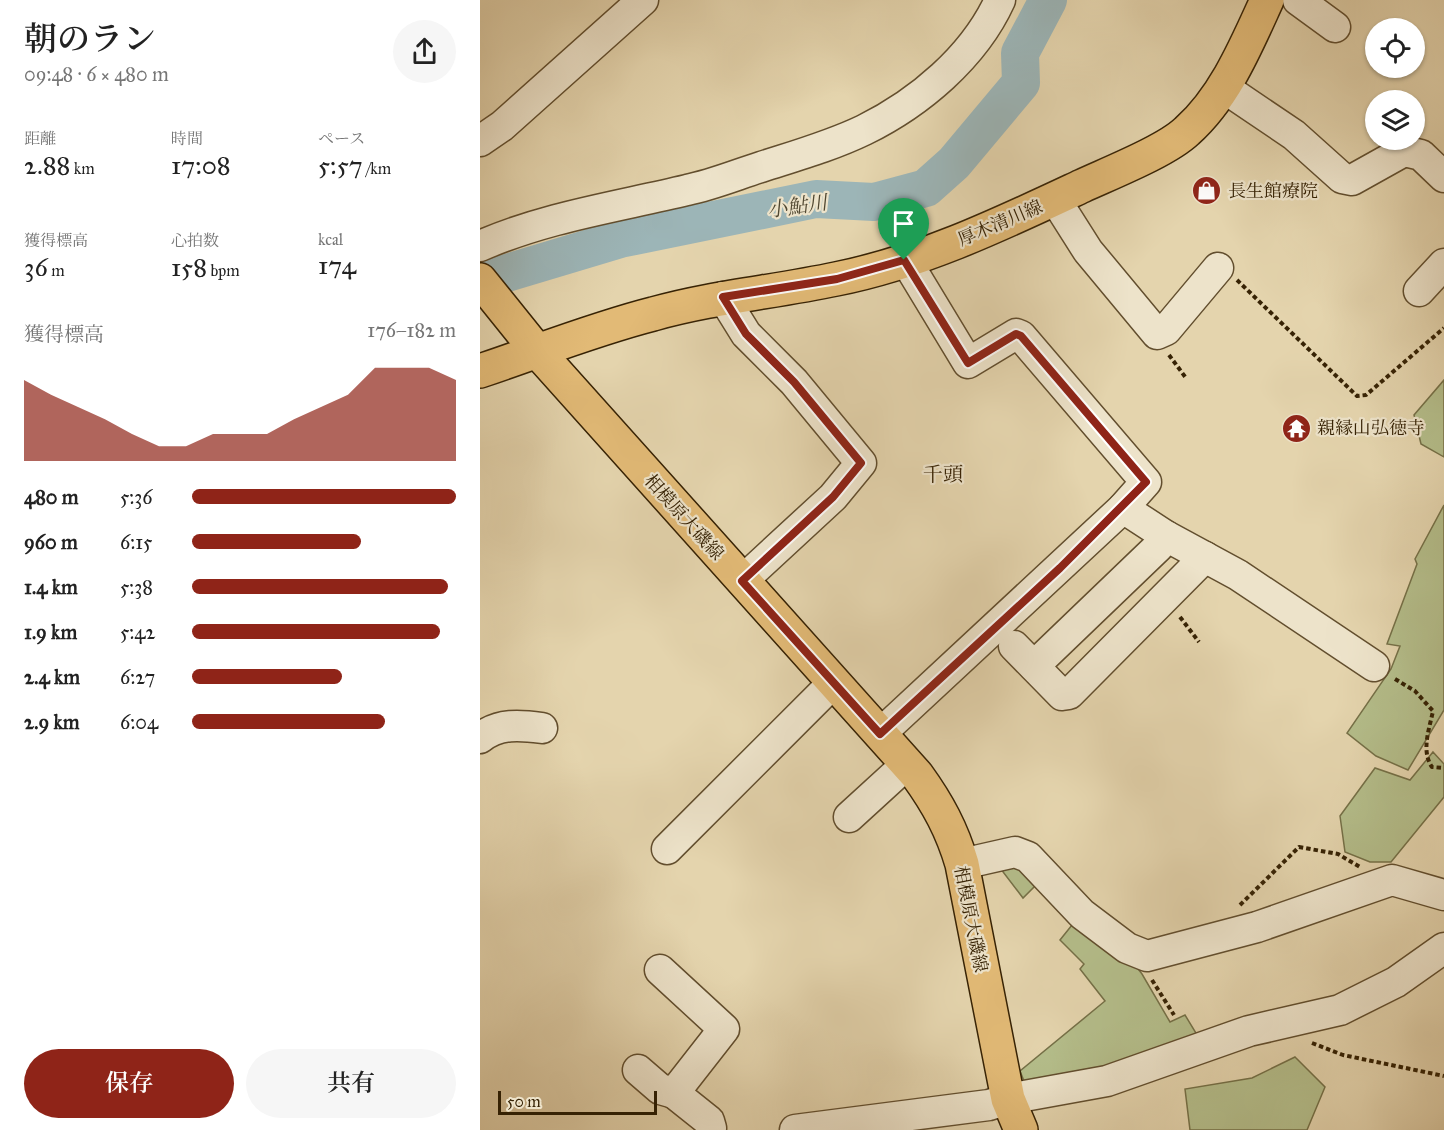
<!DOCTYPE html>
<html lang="ja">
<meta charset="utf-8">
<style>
:root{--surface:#fff;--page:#f6f6f6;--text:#222;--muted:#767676;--accent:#8f2418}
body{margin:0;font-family:"IM FELL Great Primer","Noto Serif JP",serif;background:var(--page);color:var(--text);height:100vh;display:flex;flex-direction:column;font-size:22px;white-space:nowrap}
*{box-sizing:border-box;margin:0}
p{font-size:20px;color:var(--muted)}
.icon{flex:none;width:33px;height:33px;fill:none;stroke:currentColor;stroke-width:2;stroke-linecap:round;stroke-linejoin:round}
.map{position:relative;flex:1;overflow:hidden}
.panel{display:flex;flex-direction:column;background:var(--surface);width:480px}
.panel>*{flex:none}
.tools{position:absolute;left:885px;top:18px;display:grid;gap:12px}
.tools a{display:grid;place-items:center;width:60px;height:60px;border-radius:50%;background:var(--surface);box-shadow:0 2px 4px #0004;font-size:30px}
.scale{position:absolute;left:18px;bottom:15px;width:159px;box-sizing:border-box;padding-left:6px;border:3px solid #362204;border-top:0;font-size:16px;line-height:21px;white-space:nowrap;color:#362204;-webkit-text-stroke:4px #ede3ca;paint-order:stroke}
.pin{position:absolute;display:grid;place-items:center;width:51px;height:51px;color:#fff;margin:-62px -26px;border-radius:50% 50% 50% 0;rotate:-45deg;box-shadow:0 0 6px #0007}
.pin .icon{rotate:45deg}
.round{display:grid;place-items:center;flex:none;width:63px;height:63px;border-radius:32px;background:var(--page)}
.summary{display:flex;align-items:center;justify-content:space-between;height:102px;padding:0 24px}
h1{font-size:33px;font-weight:600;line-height:45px}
.figures{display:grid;grid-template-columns:repeat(3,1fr);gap:9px;height:102px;padding:6px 24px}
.figures div{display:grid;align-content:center}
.figures b{font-size:26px;font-weight:600}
.figures small{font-size:16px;font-weight:400}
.figures p{font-size:16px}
.chart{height:168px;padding:12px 24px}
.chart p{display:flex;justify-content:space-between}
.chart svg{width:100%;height:108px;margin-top:6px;fill:var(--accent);opacity:.7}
.cta{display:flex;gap:12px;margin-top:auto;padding:12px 24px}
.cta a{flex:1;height:69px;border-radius:36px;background:var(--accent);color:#fff;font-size:24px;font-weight:600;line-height:69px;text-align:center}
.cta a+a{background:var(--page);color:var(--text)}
ul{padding:0 24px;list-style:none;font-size:20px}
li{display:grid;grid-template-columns:96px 72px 1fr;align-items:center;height:45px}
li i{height:15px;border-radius:8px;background:var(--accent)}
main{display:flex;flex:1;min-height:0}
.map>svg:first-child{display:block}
</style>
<main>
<section class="panel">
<div class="summary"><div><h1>朝のラン</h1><p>09:48 · 6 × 480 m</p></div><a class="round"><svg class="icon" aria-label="share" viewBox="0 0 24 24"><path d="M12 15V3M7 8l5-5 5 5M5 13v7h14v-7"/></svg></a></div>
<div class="figures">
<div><p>距離</p><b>2.88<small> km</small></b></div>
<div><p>時間</p><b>17:08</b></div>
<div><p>ペース</p><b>5:57<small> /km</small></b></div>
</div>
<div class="figures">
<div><p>獲得標高</p><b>36<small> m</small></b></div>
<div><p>心拍数</p><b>158<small> bpm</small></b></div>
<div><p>kcal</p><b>174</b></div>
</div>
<div class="chart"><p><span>獲得標高</span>176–182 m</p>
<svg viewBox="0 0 160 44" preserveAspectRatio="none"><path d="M0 44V11L10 17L20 22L30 27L40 33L50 38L60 38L70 33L80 33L90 33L100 27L110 22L120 17L130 6L140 6L150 6L160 11V44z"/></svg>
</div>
<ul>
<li><b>480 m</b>5:36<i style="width:100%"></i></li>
<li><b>960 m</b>6:15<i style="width:64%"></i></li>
<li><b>1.4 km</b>5:38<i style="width:97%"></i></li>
<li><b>1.9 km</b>5:42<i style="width:94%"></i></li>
<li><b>2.4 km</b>6:27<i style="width:57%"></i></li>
<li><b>2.9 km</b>6:04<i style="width:73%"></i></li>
</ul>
<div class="cta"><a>保存</a><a>共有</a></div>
</section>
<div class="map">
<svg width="964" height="1130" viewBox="0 0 964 1130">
<rect width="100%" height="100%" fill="#e4d4ad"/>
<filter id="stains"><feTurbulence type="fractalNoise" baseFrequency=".00333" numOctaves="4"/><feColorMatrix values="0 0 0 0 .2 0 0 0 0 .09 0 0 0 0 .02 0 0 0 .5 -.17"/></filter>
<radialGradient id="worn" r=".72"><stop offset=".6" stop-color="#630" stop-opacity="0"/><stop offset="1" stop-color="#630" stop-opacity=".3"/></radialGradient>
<g fill="#b4bd8a" stroke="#757047" stroke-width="1.5">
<polygon points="964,380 964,457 941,444 934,415"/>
<polygon points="964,505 964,710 928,770 896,756 867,733 911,669 920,646 907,644 937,564 935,559"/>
<polygon points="953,752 964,764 964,797 911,862 890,862 865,852 860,816 895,768 930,780"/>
<polygon points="522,861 562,879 543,898 517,864"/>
<polygon points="596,920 646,953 662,974 690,1022 705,1015 719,1038 570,1083 544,1081 540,1071 625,1001 600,969 604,964 580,940"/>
<polygon points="815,1057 845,1087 827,1130 710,1130 705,1089 772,1078"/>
</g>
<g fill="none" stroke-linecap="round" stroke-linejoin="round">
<polyline stroke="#9cb5b7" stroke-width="38" points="0,281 140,239 336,199 394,202 446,188 474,163 541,83 540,53 568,0"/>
<defs>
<g id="minor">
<polyline points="818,0 855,27"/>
<polyline points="743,87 814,135 862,178 872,180 924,151 941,155 964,177"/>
<polyline points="0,141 22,126 163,0"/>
<polyline points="575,199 608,251 677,334 686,330 738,268"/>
<path d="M 0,246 C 66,217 136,207 207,190 C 232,185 256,175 281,167 C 315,156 351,146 384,130 C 439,103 494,57 520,0"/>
<polyline points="425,259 488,363 536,334 541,336 666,482 643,508"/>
<polyline points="939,291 964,264"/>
<polyline points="243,297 266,334 314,382 381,463 353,497 262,581"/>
<polyline points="534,646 582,695 589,694 725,557"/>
<polyline points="554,666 678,547 686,536"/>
<polyline points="400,734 643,508 686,536 758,575 894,666"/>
<path d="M 0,738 C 19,723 40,725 62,728"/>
<polyline points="369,817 427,764"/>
<polyline points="187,849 354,682"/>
<polyline points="482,864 535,852 548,857 602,914 647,948 667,956 777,927 912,880 964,895"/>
<polyline points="180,970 244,1029 194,1093 229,1121 231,1128"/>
<polyline points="158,1070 180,1089 194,1093"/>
<polyline points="315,1130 509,1105 528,1099 627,1081 769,1031 860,1010 916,982 964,948"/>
</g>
<g id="major">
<path d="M 0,280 L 58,352 L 437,775 C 458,804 472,830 482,864 L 528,1099 L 541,1130"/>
<path d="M 0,371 C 57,352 114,329 173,314 C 233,297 295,292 356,279 C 442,262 523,223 602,186 C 630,173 686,151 707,131 C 745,97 766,46 787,0"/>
</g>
</defs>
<use href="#minor" stroke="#624e2e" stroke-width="33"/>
<use href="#major" stroke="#362204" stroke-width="36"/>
<g stroke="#362204" stroke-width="4" stroke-dasharray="4.5 3" stroke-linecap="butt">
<polyline points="757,280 877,396 886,395 964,328"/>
<polyline points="689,355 706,378"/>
<polyline points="700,617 719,642"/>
<path d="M 915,679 L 935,691 L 953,711 C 949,730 941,751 952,767 L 964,768"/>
<polyline points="760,905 819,847 858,854 880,867"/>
<polyline points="672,980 694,1015"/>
<polyline points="832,1043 863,1055 964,1076"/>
</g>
<use href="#minor" stroke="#ede3ca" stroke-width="30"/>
<use href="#major" stroke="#e2ba76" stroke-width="33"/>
</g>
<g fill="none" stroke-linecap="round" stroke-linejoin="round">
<defs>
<polygon id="route" points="424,260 488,363 536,334 541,336 666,482 580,568 400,734 262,581 353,497 381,463 314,382 266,334 243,297 357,279"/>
</defs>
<use href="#route" stroke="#fff" stroke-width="12"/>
<use href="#route" stroke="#8f2418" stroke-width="8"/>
</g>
<defs>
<symbol id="shop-disc" viewBox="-11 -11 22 22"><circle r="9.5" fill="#8f2418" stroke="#ede3ca"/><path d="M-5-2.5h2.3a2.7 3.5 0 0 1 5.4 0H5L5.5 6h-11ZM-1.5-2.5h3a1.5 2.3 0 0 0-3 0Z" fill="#fff"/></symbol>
<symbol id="temple-disc" viewBox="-11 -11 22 22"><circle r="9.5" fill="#8f2418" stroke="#ede3ca"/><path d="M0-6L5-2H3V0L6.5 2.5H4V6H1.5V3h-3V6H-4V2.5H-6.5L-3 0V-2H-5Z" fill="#fff"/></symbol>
</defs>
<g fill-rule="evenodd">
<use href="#shop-disc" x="710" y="174" width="33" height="33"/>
<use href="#temple-disc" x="800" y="412" width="33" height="33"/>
</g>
<g text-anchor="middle" stroke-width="4.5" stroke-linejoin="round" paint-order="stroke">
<g font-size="18" fill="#362204" stroke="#ede3ca" text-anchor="start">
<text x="748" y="197">長生館療院</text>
<text x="837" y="434">親縁山弘徳寺</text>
</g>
<g font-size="18" fill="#362204" stroke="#ede3ca">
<text transform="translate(520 223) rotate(-23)" y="6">厚木清川線</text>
<text transform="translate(204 517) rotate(48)" y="6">相模原大磯線</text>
<text transform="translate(491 919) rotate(79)" y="6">相模原大磯線</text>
</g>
<g font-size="20" font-style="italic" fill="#504731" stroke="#ede3ca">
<text transform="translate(317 206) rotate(-8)" y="7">小鮎川</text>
</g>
<g font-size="20" fill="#362204" stroke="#ede3ca">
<text x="463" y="481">千頭</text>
</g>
</g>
<rect width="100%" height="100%" filter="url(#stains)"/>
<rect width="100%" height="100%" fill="url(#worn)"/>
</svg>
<div class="tools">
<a><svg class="icon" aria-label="locate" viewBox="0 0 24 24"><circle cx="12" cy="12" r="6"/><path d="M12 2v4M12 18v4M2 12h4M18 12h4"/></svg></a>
<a><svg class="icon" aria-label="layers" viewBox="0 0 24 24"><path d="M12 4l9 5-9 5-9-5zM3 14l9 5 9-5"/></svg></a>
</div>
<div class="scale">50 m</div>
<div class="pin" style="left:424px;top:260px;background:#1e9e55"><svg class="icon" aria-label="arrive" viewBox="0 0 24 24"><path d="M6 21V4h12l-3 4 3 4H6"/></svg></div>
</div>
</main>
